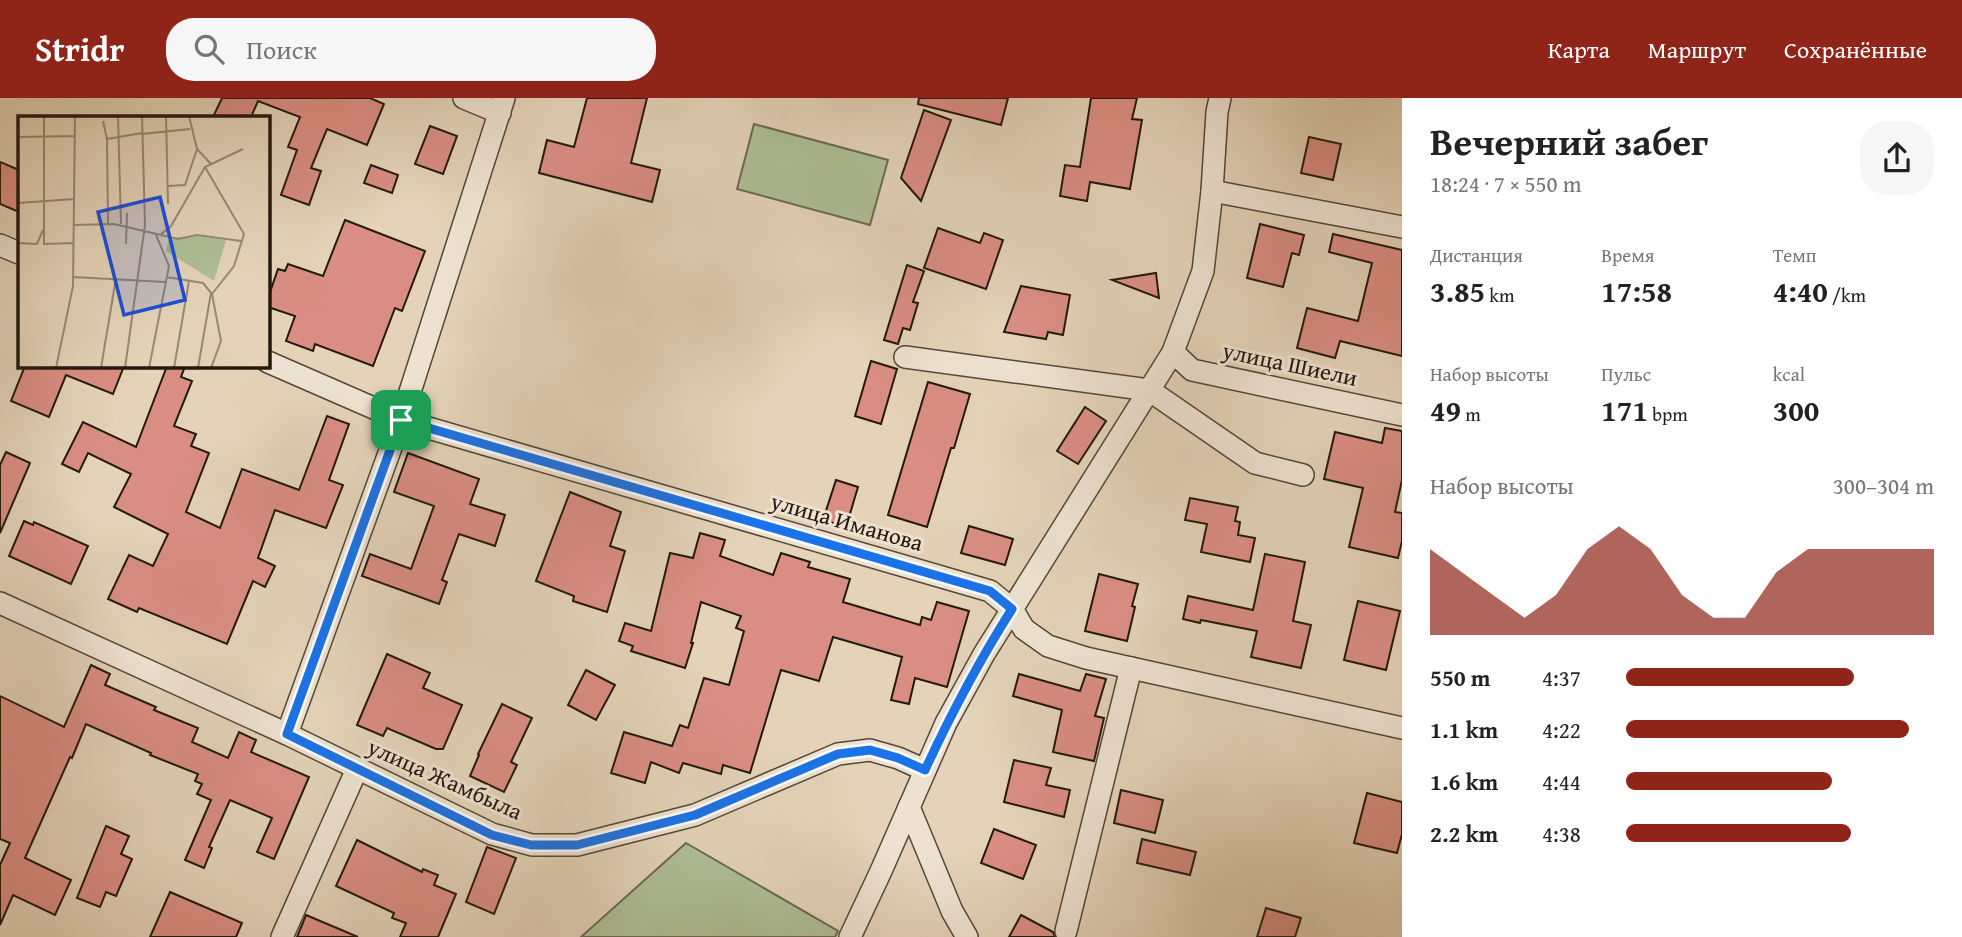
<!DOCTYPE html>
<html lang="ru">
<meta charset="utf-8">
<style>
:root{--surface:#fff;--page:#f6f6f6;--text:#222;--muted:#767676;--accent:#8f2418}
body{margin:0;font-family:"Gentium Book Plus",serif;background:var(--page);color:var(--text);height:100vh;display:flex;flex-direction:column;font-size:26px;white-space:nowrap}
*{box-sizing:border-box;margin:0}
p{font-size:23px;color:var(--muted)}
.icon{flex:none;width:38px;height:38px;fill:none;stroke:currentColor;stroke-width:2;stroke-linecap:round;stroke-linejoin:round}
.map{position:relative;flex:1;overflow:hidden}
.drawer{display:flex;flex-direction:column;background:var(--surface);width:560px}
.drawer>*{flex:none}
.pin{position:absolute;display:grid;place-items:center;width:60px;height:60px;color:#fff;margin:-30px;border-radius:14px;box-shadow:0 4px 10px #0006}
.round{display:grid;place-items:center;flex:none;width:74px;height:74px;border-radius:28px;background:var(--page)}
.summary{display:flex;align-items:center;justify-content:space-between;height:119px;padding:0 28px}
h1{font-size:38px;font-weight:700;line-height:52px}
.figures{display:grid;grid-template-columns:repeat(3,1fr);gap:10px;height:119px;padding:7px 28px}
.figures div{display:grid;align-content:center}
.figures b{font-size:30px;font-weight:700}
.figures small{font-size:19px;font-weight:400}
.figures p{font-size:19px}
.chart{height:196px;padding:14px 28px}
.chart p{display:flex;justify-content:space-between}
.chart svg{width:100%;height:126px;margin-top:7px;fill:var(--accent);opacity:.7}
ul{padding:0 28px;list-style:none;font-size:23px}
li{display:grid;grid-template-columns:112px 84px 1fr;align-items:center;height:52px}
li i{height:18px;border-radius:9px;background:var(--accent)}
header{display:flex;align-items:center;gap:42px;box-sizing:border-box;height:98px;padding:0 35px;background:var(--accent);color:#fff}
header strong{font-size:33px}
nav{display:flex;gap:38px;margin-inline-start:auto;font-size:24px}
.search{width:490px;height:63px;background:var(--page);display:flex;align-items:center;gap:18px;box-sizing:border-box;padding:0 24px;border-radius:28px;color:var(--muted);font-size:26px}
main{display:flex;flex:1;min-height:0}
.map>svg:first-child{display:block}
</style>
<header>
<strong>Stridr</strong>
<div class="search"><svg class="icon" aria-label="search" viewBox="0 0 24 24"><circle cx="10" cy="10" r="6"/><path d="M15 15l6 6"/></svg>Поиск</div>
<nav><a>Карта</a><a>Маршрут</a><a>Сохранённые</a></nav>
</header>
<main>
<div class="map">
<svg width="1402" height="839" viewBox="0 0 1402 839">
<rect width="100%" height="100%" fill="#e4d3b8"/>
<filter id="stains"><feTurbulence type="fractalNoise" baseFrequency=".00286" numOctaves="4"/><feColorMatrix values="0 0 0 0 .2 0 0 0 0 .09 0 0 0 0 .02 0 0 0 .5 -.17"/></filter>
<radialGradient id="worn" r=".72"><stop offset=".6" stop-color="#630" stop-opacity="0"/><stop offset="1" stop-color="#630" stop-opacity=".3"/></radialGradient>
<g fill="#aebe94" stroke="#686c50" stroke-width="2">
<polygon points="754,26 888,62 870,127 737,91"/>
<polygon points="686,745 838,833 835,839 581,839"/>
</g>
<g fill="#da8e83" stroke="#23190d" stroke-width="2">
<polygon points="222,0 370,0 384,6 367,47 327,31 311,70 321,73 309,107 281,97 297,52 288,49 300,19 258,3 251,19 213,19"/>
<polygon points="587,0 647,0 631,65 660,72 652,104 539,75 547,42 574,49"/>
<polygon points="919,0 1008,0 1001,27 918,6"/>
<polygon points="1091,0 1137,0 1132,21 1142,22 1130,91 1090,84 1087,103 1060,98 1065,67 1080,69"/>
<polygon points="924,12 951,22 921,103 901,80"/>
<polygon points="430,28 457,38 443,76 415,66"/>
<polygon points="1309,39 1341,46 1333,82 1301,75"/>
<polygon points="0,64 19,72 19,114 0,106"/>
<polygon points="371,67 398,77 392,95 364,85"/>
<polygon points="345,122 425,153 402,213 395,210 373,268 315,246 313,253 286,243 295,218 268,209 268,200 278,171 285,173 288,166 323,178"/>
<polygon points="1260,126 1304,137 1299,157 1292,155 1283,189 1247,180"/>
<polygon points="938,130 980,145 984,135 1003,142 986,191 924,170"/>
<polygon points="1333,136 1402,152 1402,258 1340,243 1335,260 1297,250 1307,210 1358,223 1372,165 1329,154"/>
<polygon points="907,167 924,173 913,204 918,205 910,232 903,230 898,246 884,242"/>
<polygon points="1156,175 1159,200 1112,182"/>
<polygon points="1021,188 1070,197 1063,237 1048,234 1046,241 1004,234"/>
<polygon points="871,263 897,271 881,326 855,318"/>
<polygon points="25,268 124,268 113,296 66,277 49,319 11,303"/>
<polygon points="167,268 174,268 184,271 181,279 192,283 174,328 196,336 191,348 209,355 186,414 220,430 242,371 299,392 327,318 349,326 329,382 343,387 326,430 275,412 258,460 275,468 265,489 253,483 227,546 139,510 137,514 108,501 129,457 153,468 168,436 114,409 131,376 88,355 79,374 62,366 83,324 136,349"/>
<polygon points="928,284 970,296 954,350 951,350 927,429 888,417"/>
<polygon points="1085,309 1106,323 1078,366 1057,353"/>
<polygon points="1385,330 1402,333 1402,382 1395,414 1402,415 1402,443 1398,460 1349,449 1363,390 1324,381 1335,334 1382,345"/>
<polygon points="6,354 30,365 0,435 0,367"/>
<polygon points="408,355 479,381 470,406 505,417 495,448 459,436 442,482 447,484 439,506 362,478 370,456 411,471 434,408 394,394"/>
<polygon points="836,382 858,389 846,429 823,422"/>
<polygon points="570,394 621,414 610,448 625,453 607,514 573,503 574,498 536,483"/>
<polygon points="1190,400 1238,409 1235,423 1240,424 1238,437 1255,440 1250,464 1201,454 1207,426 1185,422"/>
<polygon points="24,423 33,427 34,424 88,448 71,486 9,458"/>
<polygon points="969,428 1013,441 1005,467 961,455"/>
<polygon points="700,435 725,442 720,458 773,477 781,455 810,464 808,469 850,481 843,504 920,527 922,519 931,522 937,504 969,513 947,589 915,580 909,606 891,602 902,559 833,539 819,583 781,572 750,675 723,667 721,676 683,665 679,675 651,664 645,685 611,675 624,634 672,648 680,627 688,630 704,580 729,587 744,533 736,530 741,518 701,504 691,545 693,545 685,570 631,553 633,548 619,543 625,525 651,533 670,455 693,460"/>
<polygon points="1265,456 1305,464 1293,523 1311,527 1301,570 1251,559 1257,533 1201,522 1200,525 1183,521 1188,498 1253,512"/>
<polygon points="1099,476 1138,486 1132,508 1135,509 1127,543 1085,533"/>
<polygon points="1358,503 1400,513 1386,572 1344,562"/>
<polygon points="387,556 430,575 423,590 462,607 443,651 436,651 387,630 383,638 357,627"/>
<polygon points="91,567 110,576 105,587 156,609 154,612 198,630 192,644 228,660 239,634 256,642 251,654 309,679 274,761 257,754 272,720 230,702 209,749 212,750 204,770 185,762 211,702 197,696 202,686 195,683 198,676 150,657 151,655 86,626 72,660 70,659 25,760 71,782 55,817 13,797 0,827 0,767 10,745 0,741 0,598 64,629"/>
<polygon points="586,572 615,587 596,622 568,607"/>
<polygon points="1019,576 1080,593 1086,576 1106,581 1095,618 1104,620 1094,663 1053,654 1062,612 1013,598"/>
<polygon points="502,606 532,620 511,664 517,667 504,694 470,678 479,657 478,656"/>
<polygon points="1014,662 1051,670 1046,687 1070,692 1064,719 1004,704"/>
<polygon points="1121,692 1163,702 1155,735 1114,725"/>
<polygon points="1367,695 1402,704 1402,736 1397,755 1354,745"/>
<polygon points="106,728 129,738 121,756 132,761 116,798 106,794 100,809 77,800"/>
<polygon points="994,731 1036,747 1023,781 981,765"/>
<polygon points="1142,741 1196,754 1190,777 1137,765"/>
<polygon points="357,742 422,774 423,771 438,777 434,787 456,796 438,839 400,839 406,825 392,820 394,815 336,788"/>
<polygon points="487,749 516,760 494,816 466,804"/>
<polygon points="170,794 242,825 236,839 150,839"/>
<polygon points="1266,810 1301,820 1295,839 1257,839"/>
<polygon points="306,817 358,839 297,839"/>
<polygon points="1021,817 1053,834 1055,839 1009,839"/>
</g>
<g fill="none" stroke-linecap="round" stroke-linejoin="round">
<defs>
<g id="street">
<polyline points="464,0 500,15"/>
<polyline points="1212,93 1402,129"/>
<polyline points="0,147 19,155"/>
<polyline points="1173,254 1192,272 1402,317"/>
<polyline points="905,259 1149,292 1255,365 1303,377"/>
<polyline points="268,264 401,322 990,493 1012,511 1024,531 1048,548 1086,560 1402,630"/>
<polyline points="0,505 287,636 492,736 532,747 577,747 695,717 838,656 870,652 898,660 925,672"/>
<polyline points="287,636 401,322 504,0"/>
<polyline points="909,709 952,813 967,839"/>
<polyline points="1066,833 1131,570"/>
<polyline points="282,839 357,671"/>
<polyline points="850,839 881,773 946,625 984,556 1173,254 1203,173 1212,93 1217,14 1220,0"/>
</g>
</defs>
<use href="#street" stroke="#534838" stroke-width="24"/>
<use href="#street" stroke="#ede2d1" stroke-width="21"/>
</g>
<g fill="none" stroke-linecap="round" stroke-linejoin="round">
<defs>
<path id="route" d="M 401,322 L 990,493 L 1012,511 C 979,563 951,616 925,672 L 898,660 L 870,652 L 838,656 L 695,717 L 577,747 L 531,747 L 492,737 L 287,636 Z"/>
</defs>
<use href="#route" stroke="#fff" stroke-width="14"/>
<use href="#route" stroke="#1a73e8" stroke-width="9"/>
</g>
<g text-anchor="middle" stroke-width="6" stroke-linejoin="round" paint-order="stroke">
<g font-size="23" fill="#23190d" stroke="#ede2d1">
<text transform="translate(1290 266) rotate(12)" y="8">улица Шиели</text>
<text transform="translate(847 424) rotate(16)" y="8">улица Иманова</text>
<text transform="translate(445 681) rotate(24)" y="8">улица Жамбыла</text>
</g>
</g>
<g transform="translate(18 18)">
<rect width="252" height="252" fill="#e4d3b8"/>
<path d="M 179,120 L 208,124 L 196,165 L 148,135 L 151,122 Z" fill="#aebe94"/>
<path fill="none" stroke="#978974" stroke-width="2" d="M 26,0 L 26,128 L 55,127M 100,0 L 103,108M 148,0 L 150,88M 171,0 L 179,33 L 193,48M 85,5 L 89,23 L 124,17M 124,18 L 172,13M 0,21 L 57,20M 89,23 L 90,108M 187,51 L 226,118 L 216,150 L 194,178M 150,70 L 167,69 L 179,33M 0,87 L 56,83M 56,109 L 96,108 L 160,123 L 179,119 L 223,125M 142,119 L 153,110 L 187,51 L 225,33M 0,127 L 19,128 L 25,114M 108,128 L 109,97M 55,161 L 147,166M 148,161 L 185,167 L 194,178 L 203,225 L 193,252M 38,252 L 55,170 L 57,0M 83,252 L 98,162M 107,252 L 127,109 L 124,0M 131,252 L 151,150 L 138,119M 156,252 L 171,165M 180,252 L 193,177"/>
<path fill="#1d4ed8" fill-opacity="0.15" stroke="#1d4ed8" stroke-width="3.5" d="M 142,81 L 167,184 L 106,199 L 80,96 Z"/>
<rect width="252" height="252" fill="none" stroke="#23190d" stroke-width="3.5"/>
</g>
<rect width="100%" height="100%" filter="url(#stains)"/>
<rect width="100%" height="100%" fill="url(#worn)"/>
</svg>
<div class="pin" style="left:401px;top:322px;background:#1e9e55"><svg class="icon" aria-label="arrive" viewBox="0 0 24 24"><path d="M6 21V4h12l-3 4 3 4H6"/></svg></div>
</div>
<section class="drawer">
<div class="summary"><div><h1>Вечерний забег</h1><p>18:24 · 7 × 550 m</p></div><a class="round"><svg class="icon" aria-label="share" viewBox="0 0 24 24"><path d="M12 15V3M7 8l5-5 5 5M5 13v7h14v-7"/></svg></a></div>
<div class="figures">
<div><p>Дистанция</p><b>3.85<small> km</small></b></div>
<div><p>Время</p><b>17:58</b></div>
<div><p>Темп</p><b>4:40<small> /km</small></b></div>
</div>
<div class="figures">
<div><p>Набор высоты</p><b>49<small> m</small></b></div>
<div><p>Пульс</p><b>171<small> bpm</small></b></div>
<div><p>kcal</p><b>300</b></div>
</div>
<div class="chart"><p><span>Набор высоты</span>300–304 m</p>
<svg viewBox="0 0 160 44" preserveAspectRatio="none"><path d="M0 44V14L10 22L20 30L30 38L40 30L50 14L60 6L70 14L80 30L90 38L100 38L110 22L120 14L130 14L140 14L150 14L160 14V44z"/></svg>
</div>
<ul>
<li><b>550 m</b>4:37<i style="width:74%"></i></li>
<li><b>1.1 km</b>4:22<i style="width:92%"></i></li>
<li><b>1.6 km</b>4:44<i style="width:67%"></i></li>
<li><b>2.2 km</b>4:38<i style="width:73%"></i></li>
</ul>
</section>
</main>
